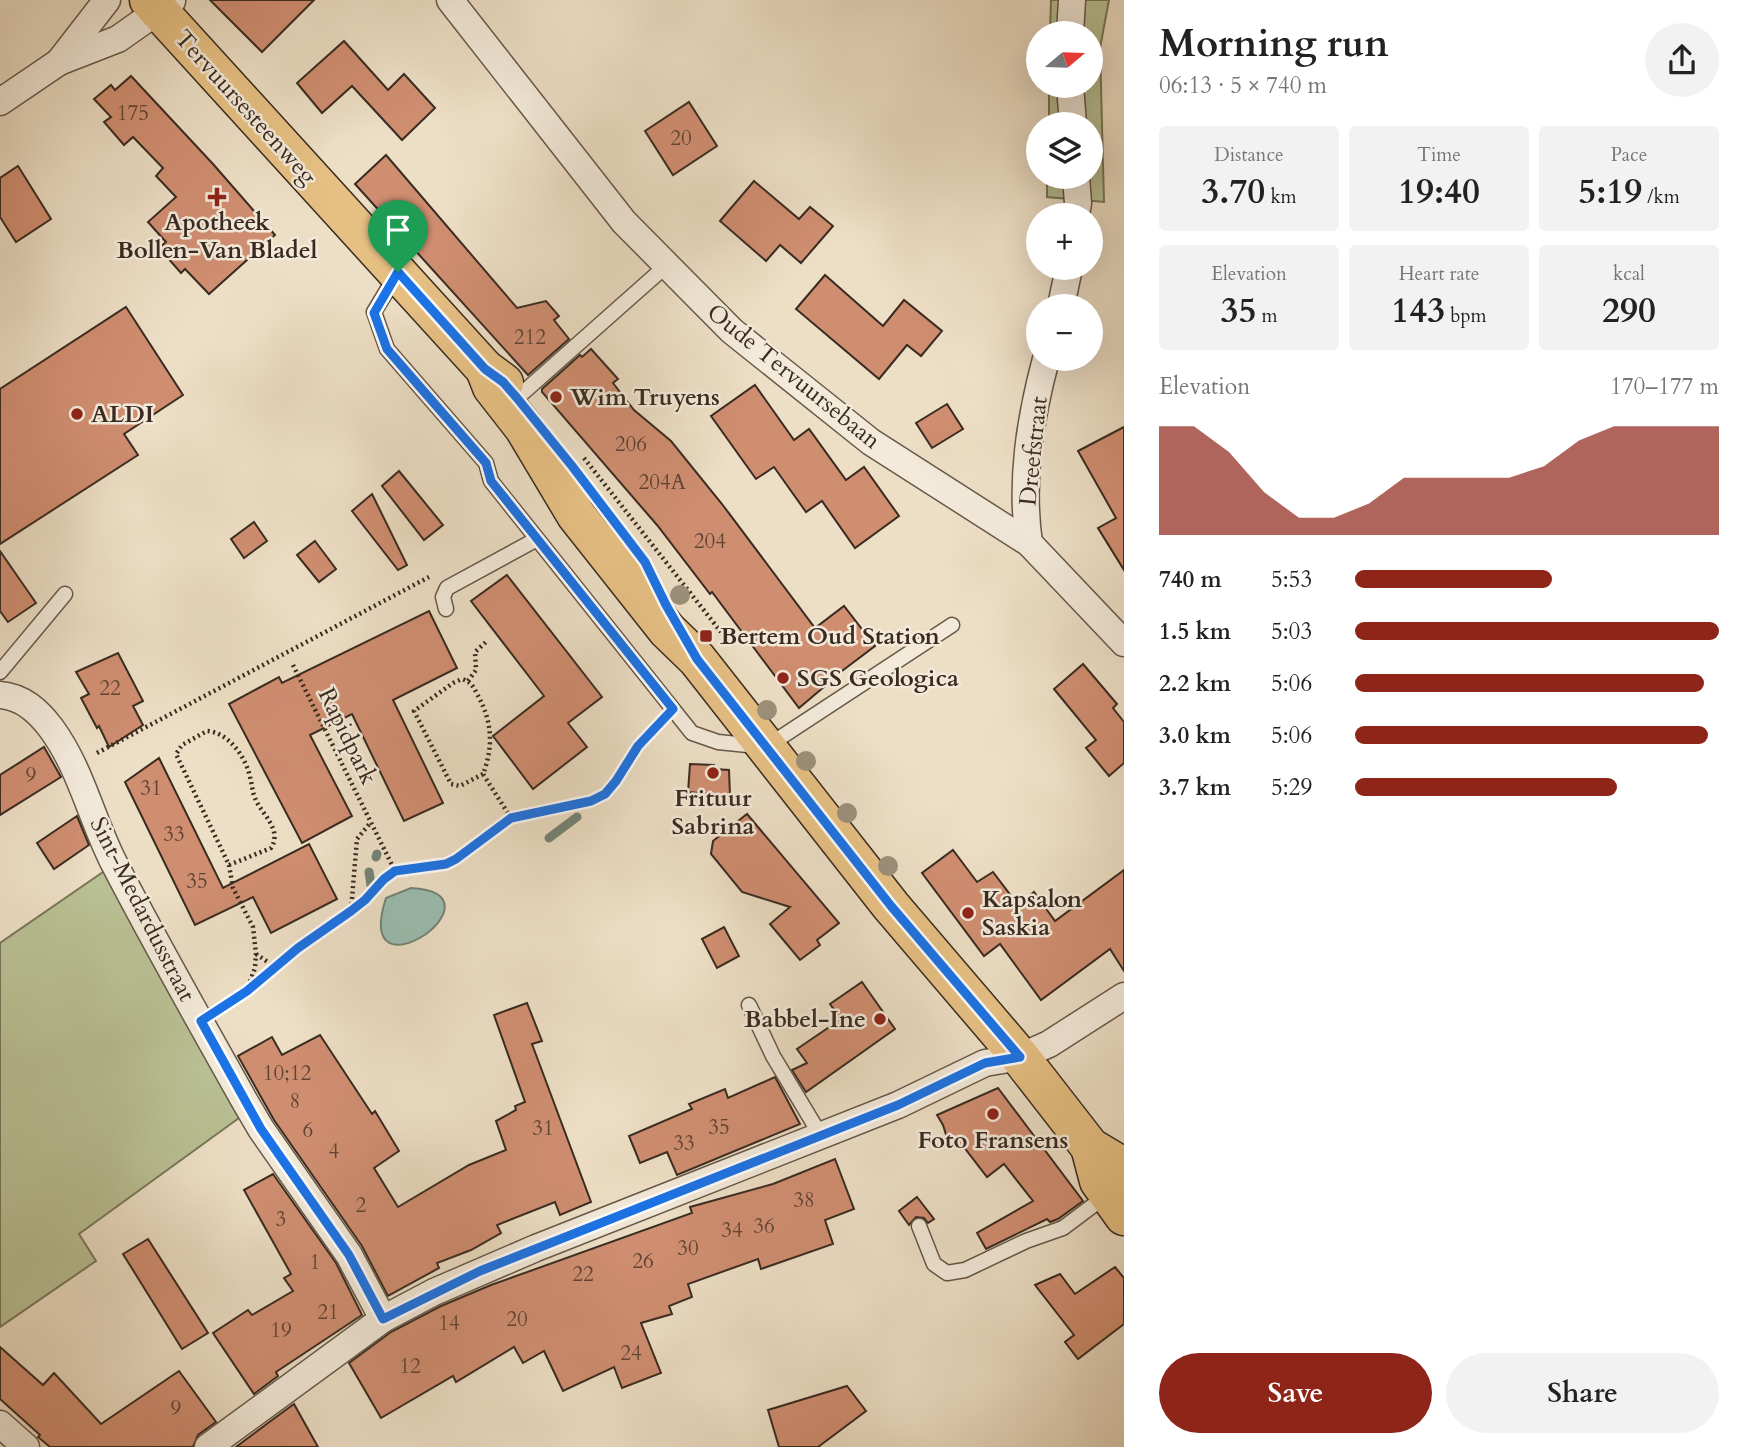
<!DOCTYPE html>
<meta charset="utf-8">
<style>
:root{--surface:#fff;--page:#f2f2f2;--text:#222;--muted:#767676;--accent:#8f2418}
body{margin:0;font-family:Cardo,serif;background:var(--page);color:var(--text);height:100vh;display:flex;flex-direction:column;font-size:26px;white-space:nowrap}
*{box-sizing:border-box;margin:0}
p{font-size:23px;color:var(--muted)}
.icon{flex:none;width:38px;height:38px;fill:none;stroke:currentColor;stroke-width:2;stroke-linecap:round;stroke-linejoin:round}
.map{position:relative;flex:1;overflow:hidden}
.sheet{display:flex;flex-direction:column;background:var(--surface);width:630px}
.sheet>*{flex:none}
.needle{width:46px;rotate:71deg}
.controls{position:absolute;left:1026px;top:21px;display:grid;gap:14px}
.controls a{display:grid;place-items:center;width:77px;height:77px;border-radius:50%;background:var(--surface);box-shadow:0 7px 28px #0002;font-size:35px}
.pin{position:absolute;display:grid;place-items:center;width:60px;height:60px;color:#fff;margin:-72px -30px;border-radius:50% 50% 50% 0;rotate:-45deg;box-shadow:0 0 7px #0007}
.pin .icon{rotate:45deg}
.round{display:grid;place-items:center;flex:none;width:74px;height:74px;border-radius:37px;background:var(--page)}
.headline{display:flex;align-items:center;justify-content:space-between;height:119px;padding:0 35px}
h1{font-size:38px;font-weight:700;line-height:52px}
.stats{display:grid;grid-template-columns:repeat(3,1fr);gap:10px;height:119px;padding:7px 35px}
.stats div{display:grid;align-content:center;border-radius:7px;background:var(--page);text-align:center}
.stats b{font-size:35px;font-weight:700}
.stats small{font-size:19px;font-weight:400}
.stats p{font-size:19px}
.chart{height:196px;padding:14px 35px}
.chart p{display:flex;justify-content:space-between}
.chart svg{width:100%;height:126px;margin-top:7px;fill:var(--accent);opacity:.7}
.action{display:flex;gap:14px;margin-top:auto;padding:14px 35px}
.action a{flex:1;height:80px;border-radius:42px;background:var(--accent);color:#fff;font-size:28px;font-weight:700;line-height:80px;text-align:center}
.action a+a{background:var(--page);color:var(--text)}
ul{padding:0 35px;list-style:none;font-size:23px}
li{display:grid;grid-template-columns:112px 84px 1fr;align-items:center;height:52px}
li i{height:18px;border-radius:9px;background:var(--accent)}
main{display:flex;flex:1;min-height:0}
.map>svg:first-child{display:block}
</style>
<main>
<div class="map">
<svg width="1124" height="1447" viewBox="0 0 1124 1447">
<rect width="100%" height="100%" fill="#eddfc6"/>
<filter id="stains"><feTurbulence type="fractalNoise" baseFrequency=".00286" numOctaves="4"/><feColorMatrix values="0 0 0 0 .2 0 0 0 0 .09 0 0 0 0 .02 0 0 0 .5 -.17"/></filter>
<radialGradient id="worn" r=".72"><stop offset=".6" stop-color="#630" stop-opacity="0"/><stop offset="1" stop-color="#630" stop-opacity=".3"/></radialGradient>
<g fill="#b9c194" stroke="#79765a" stroke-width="2">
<polygon points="1051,0 1109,0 1100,48 1104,202 1047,197 1047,177 1090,177 1090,124 1049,124 1049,86 1090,86 1090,33 1050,33"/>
<polygon points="106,870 239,1118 79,1234 96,1261 0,1327 0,943"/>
</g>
<path fill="#9abdb0" stroke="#738377" stroke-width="2" d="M 411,888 C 512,894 351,1006 386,898 Z"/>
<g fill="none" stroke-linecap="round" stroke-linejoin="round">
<g stroke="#738377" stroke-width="9">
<polyline points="549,838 577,817"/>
<polyline points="376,857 377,854"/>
<polyline points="369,872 371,885"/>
</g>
</g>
<g fill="#d08e71" stroke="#392b21" stroke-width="2">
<polygon points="210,0 314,0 262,52"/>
<polygon points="344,41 388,90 404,74 435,108 402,140 352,86 322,113 297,83"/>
<polygon points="131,76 213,164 275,235 209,294 185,269 181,273 159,248 166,242 148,222 176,197 156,176 163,168 133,137 124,145 104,122 111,117 94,99 111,85 115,90"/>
<polygon points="689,102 717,146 673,175 645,131"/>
<polygon points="386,155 517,308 546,301 559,316 554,320 569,339 528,375 355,184"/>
<polygon points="18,166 51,219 16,242 0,217 0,178"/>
<polygon points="754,181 799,219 810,207 833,226 801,263 780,245 766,261 720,221"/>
<polygon points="825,275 883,326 904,300 942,331 921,356 907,345 879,379 796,309"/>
<polygon points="126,307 183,395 124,434 138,455 0,544 0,389"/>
<polygon points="591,349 618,379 613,383 634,410 671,441 722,504 815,628 844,606 875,646 830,680 831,681 799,708 712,592 710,594 657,525 542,392 542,389 580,355 582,357"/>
<polygon points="755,385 794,440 809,429 846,480 864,467 899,516 855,548 822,501 806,512 774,467 756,479 711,416"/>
<polygon points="947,404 963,429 932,448 916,423"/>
<polygon points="1124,427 1124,570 1098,528 1116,518 1078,451"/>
<polygon points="399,471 443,525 424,540 382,486"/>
<polygon points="372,494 407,565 398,570 352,511"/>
<polygon points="254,522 267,541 244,558 231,539"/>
<polygon points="315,541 336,569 319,582 297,555"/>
<polygon points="0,551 36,603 8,622 0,611"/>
<polygon points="507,575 602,697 568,723 587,747 533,789 493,736 544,696 471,601"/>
<polygon points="429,611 457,668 393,700 443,803 404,821 352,714 310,735 352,816 302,843 229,704 279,677 282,683"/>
<polygon points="118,653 143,701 133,706 143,725 109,747 99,726 97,728 81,698 89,694 76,672"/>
<polygon points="1083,664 1117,704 1113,708 1124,722 1124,763 1109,776 1086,748 1096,740 1054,689"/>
<polygon points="44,747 61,777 0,815 0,775"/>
<polygon points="159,758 223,888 309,844 337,899 271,933 253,897 195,925 125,782"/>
<polygon points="690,764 714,765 714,769 729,770 730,796 688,792"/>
<polygon points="747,814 839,923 817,940 820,945 800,960 770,924 790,907 742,892 711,854 713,841"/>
<polygon points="77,816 89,845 54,869 37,843"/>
<polygon points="953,850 977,882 993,872 1018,905 1034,892 1055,921 1124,870 1124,971 1110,949 1041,1000 1000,944 984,956 922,873"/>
<polygon points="724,927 739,956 717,968 702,939"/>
<polygon points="862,982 895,1029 806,1092 792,1070 807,1063 797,1049 841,1019 830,1004"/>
<polygon points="527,1003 542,1041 532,1044 591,1202 560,1215 555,1202 497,1225 501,1233 471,1250 437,1263 439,1268 388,1296 362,1246 274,1120 238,1056 272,1037 282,1055 320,1035 372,1114 375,1111 399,1151 374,1168 398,1207 469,1165 506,1150 496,1121 516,1110 515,1106 525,1102 494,1015"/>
<polygon points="775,1077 800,1124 677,1175 667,1152 640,1163 629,1136 692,1109 689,1104 725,1089 728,1098"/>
<polygon points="998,1088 1083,1201 1058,1219 1050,1222 1047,1219 986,1249 977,1233 1033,1201 1004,1164 987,1177 963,1146 954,1145 955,1140 947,1138 943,1125 937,1115"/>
<polygon points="835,1159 854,1209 825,1220 833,1244 761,1269 758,1259 688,1284 692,1297 669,1306 672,1314 641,1323 661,1373 622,1388 614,1367 563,1391 544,1351 523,1363 514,1347 456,1382 453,1376 381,1418 349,1363 391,1332 441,1306 491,1285 692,1213 690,1207 773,1184"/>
<polygon points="273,1174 336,1263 362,1315 276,1372 278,1376 254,1394 213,1333 248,1310 252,1315 293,1291 284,1278 291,1274 244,1190"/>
<polygon points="917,1197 934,1219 928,1223 924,1218 916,1217 909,1225 899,1211"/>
<polygon points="148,1239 208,1333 182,1349 123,1254"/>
<polygon points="1115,1267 1124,1278 1124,1324 1078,1359 1065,1342 1074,1335 1035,1285 1060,1274 1075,1294"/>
<polygon points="0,1347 43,1385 54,1373 101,1424 179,1371 216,1422 198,1435 193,1447 50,1447 38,1437 40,1435 0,1399"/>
<polygon points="847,1386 866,1411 818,1447 779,1447 768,1410"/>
<polygon points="294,1404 318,1447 236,1447 272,1420"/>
</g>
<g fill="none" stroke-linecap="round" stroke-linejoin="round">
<defs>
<g id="service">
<polyline points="397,274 374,312 387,349 486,463 491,481 692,733 718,742 766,747 952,625"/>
<polyline points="517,398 667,265"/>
<polyline points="446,609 443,597 447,588 537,539"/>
<polyline points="0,672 65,594"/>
<polyline points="749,1005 773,1056 821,1136"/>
<polyline points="919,1226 934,1264 947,1273 965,1270 1026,1241 1063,1228 1107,1195"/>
</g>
<g id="minor">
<polyline points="450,0 624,222 732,331 871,442 1029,543 1124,643"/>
<polyline points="1070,33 1072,0"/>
<polyline points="59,62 107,0"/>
<polyline points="1070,86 1073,124"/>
<polyline points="0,102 59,62 118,39 172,1"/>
<polyline points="1076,177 1078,203 1076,215"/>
<polyline points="1061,306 1069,268"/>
<path d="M 1029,543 C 1020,481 1030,419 1046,359"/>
<path d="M 0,695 C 23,697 38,711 51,728 C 82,770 92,822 116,867 C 157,946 201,1023 244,1100 L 261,1129 L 349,1255 L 383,1319"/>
<polyline points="0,1424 26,1447"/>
<polyline points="208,1447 383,1319 434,1292 536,1248 898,1105 985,1063 1020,1057 1049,1044 1124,996"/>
</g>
<g id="primary">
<polyline points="149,0 485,369 504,383"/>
<polyline points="485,369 492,387 524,428 576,515 667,630 697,659 891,906 1020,1057 1090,1147 1120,1165 1124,1170"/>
<polyline points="1090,1147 1099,1181 1124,1216"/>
</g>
</defs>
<use href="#service" stroke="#66584a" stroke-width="17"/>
<use href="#minor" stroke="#66584a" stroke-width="29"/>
<use href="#primary" stroke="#392b21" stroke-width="41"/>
<g stroke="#392b21" stroke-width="4.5" stroke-dasharray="2 3.5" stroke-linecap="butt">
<polyline points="584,458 721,632"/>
<polyline points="293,665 395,871"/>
<polyline points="468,681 476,670 475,652 487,641"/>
<polyline points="97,753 429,577"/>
<path d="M 483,774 L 460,786 L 451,784 L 414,711 L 453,683 L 462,679 C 471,682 473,686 477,694 C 492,720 494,746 483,774 L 511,818"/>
<path d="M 229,865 L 271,848 C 283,829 261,814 255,798 C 252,791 252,784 250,777 C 246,757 228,732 207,731 L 182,745 L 176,754 L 229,865 L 233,888 L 253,927 L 256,954 L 255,968 L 247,990"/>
<polyline points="351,910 357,839 371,822"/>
<polyline points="256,954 275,967"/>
<polyline points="222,1007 258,982 298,948 351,911 384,879 395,871 446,864 456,859 511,818 591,801 605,794 616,781 638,746 660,722"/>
</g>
<use href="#service" stroke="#f3eada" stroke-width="14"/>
<use href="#minor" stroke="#f3eada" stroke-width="26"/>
<use href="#primary" stroke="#e6c083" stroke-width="38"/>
</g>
<g fill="#9c907b">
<circle cx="680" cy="595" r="10"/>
<circle cx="767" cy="710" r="10"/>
<circle cx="806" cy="761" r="10"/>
<circle cx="847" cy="813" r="10"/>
<circle cx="888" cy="866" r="10"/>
</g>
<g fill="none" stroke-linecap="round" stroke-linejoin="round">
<defs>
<polygon id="route" points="398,272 485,369 503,382 517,398 572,466 645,562 666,605 697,659 891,906 1020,1057 985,1063 898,1105 480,1271 383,1319 349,1255 261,1129 201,1021 247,991 298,948 351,911 365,900 384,879 395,871 446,864 456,859 511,818 591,801 605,794 616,781 638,746 673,709 491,481 486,463 387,349 374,313"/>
</defs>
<use href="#route" stroke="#fff" stroke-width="14"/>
<use href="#route" stroke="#1a73e8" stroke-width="9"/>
</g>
<g fill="#8f2418" stroke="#f3eada" stroke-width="2.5">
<path d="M213.5 186.5h7v7h7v7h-7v7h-7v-7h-7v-7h7z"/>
<circle cx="556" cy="397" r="7"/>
<circle cx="77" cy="414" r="7"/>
<rect x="699" y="629" width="14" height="14" rx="3.5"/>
<circle cx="783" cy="678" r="7"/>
<circle cx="713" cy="773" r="7"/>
<circle cx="968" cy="913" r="7"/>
<circle cx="880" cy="1019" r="7"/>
<circle cx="993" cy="1114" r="7"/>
</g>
<g text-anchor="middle" stroke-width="5" stroke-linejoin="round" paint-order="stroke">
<g font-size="21" fill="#5f4435">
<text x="133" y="120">175</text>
<text x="681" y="145">20</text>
<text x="530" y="344">212</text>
<text x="631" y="451">206</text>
<text x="662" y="489">204A</text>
<text x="710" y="548">204</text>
<text x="110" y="695">22</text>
<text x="31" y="782">9</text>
<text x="151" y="795">31</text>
<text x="174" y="841">33</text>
<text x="197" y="888">35</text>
<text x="287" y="1080">10;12</text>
<text x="295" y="1108">8</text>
<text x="719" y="1134">35</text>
<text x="543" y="1135">31</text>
<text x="308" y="1137">6</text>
<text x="684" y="1150">33</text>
<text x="334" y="1158">4</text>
<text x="804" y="1207">38</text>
<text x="361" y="1212">2</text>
<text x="281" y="1226">3</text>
<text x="764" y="1233">36</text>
<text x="732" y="1237">34</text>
<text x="688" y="1255">30</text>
<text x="643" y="1268">26</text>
<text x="315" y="1269">1</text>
<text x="583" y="1281">22</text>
<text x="328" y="1319">21</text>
<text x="517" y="1326">20</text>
<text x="449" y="1330">14</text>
<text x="281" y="1337">19</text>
<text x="631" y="1360">24</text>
<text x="410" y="1373">12</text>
<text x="176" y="1415">9</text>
</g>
<g font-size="24" fill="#392b21" stroke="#f3eada">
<text transform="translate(246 107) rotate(48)" y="8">Tervuursesteenweg</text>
<text transform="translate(794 376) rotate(39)" y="8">Oude Tervuursebaan</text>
<text transform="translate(1033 451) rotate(-84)" y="8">Dreefstraat</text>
<text transform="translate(348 736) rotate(64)" y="8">Rapidpark</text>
<text transform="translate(143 909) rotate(63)" y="8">Sint-Medardusstraat</text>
</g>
<g font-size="24" font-weight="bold" fill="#392b21" stroke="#f3eada" text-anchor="start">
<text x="217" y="230" text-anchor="middle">Apotheek<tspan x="217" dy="28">Bollen-Van Bladel</tspan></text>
<text x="570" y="405">Wim Truyens</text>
<text x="91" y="422">ALDI</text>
<text x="720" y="644">Bertem Oud Station</text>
<text x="797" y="686">SGS Geologica</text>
<text x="713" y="806" text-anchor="middle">Frituur<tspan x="713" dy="28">Sabrina</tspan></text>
<text x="982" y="907">Kapsalon<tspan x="982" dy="28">Saskia</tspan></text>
<text x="866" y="1027" text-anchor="end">Babbel-Ine</text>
<text x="993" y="1148" text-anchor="middle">Foto Fransens</text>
</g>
</g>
<rect width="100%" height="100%" filter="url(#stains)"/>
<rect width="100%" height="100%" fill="url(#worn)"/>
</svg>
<div class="controls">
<a><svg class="needle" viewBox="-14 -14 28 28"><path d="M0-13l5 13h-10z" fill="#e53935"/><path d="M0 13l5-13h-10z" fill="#767676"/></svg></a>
<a><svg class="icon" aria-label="layers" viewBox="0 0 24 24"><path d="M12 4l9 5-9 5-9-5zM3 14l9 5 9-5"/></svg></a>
<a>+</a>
<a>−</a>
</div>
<div class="pin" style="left:398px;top:272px;background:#1e9e55"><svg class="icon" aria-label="arrive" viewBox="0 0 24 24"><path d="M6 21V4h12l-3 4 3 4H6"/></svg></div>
</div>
<section class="sheet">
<div class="headline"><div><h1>Morning run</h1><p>06:13 · 5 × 740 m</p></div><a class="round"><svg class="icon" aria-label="share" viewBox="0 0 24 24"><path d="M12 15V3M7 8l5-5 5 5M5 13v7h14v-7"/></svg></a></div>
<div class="stats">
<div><p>Distance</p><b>3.70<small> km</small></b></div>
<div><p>Time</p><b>19:40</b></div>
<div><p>Pace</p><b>5:19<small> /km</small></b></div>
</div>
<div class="stats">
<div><p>Elevation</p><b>35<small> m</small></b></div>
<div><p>Heart rate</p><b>143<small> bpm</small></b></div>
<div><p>kcal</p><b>290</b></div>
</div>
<div class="chart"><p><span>Elevation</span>170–177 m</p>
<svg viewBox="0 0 160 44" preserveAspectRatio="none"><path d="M0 44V6L10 6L20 15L30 29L40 38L50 38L60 33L70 24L80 24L90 24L100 24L110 20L120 11L130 6L140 6L150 6L160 6V44z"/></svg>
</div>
<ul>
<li><b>740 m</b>5:53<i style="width:54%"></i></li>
<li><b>1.5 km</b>5:03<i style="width:100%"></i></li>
<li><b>2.2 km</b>5:06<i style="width:96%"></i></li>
<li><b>3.0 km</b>5:06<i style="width:97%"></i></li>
<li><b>3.7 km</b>5:29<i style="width:72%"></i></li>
</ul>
<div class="action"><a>Save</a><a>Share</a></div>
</section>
</main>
